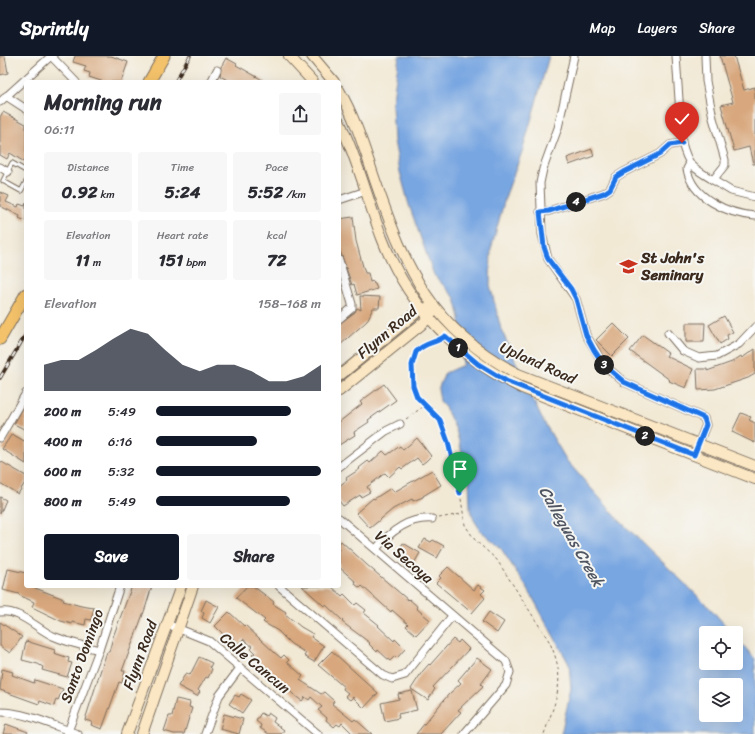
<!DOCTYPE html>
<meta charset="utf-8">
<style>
:root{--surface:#fff;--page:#f7f7f7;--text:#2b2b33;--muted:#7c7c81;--accent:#111827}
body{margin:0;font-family:Sriracha,sans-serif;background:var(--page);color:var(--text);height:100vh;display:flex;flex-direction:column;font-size:15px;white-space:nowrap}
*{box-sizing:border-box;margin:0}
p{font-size:13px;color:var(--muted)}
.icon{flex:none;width:22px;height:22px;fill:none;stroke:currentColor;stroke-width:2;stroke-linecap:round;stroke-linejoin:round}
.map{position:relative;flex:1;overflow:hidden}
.drawer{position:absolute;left:24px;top:24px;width:317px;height:508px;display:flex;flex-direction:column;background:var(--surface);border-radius:4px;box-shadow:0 4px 16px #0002}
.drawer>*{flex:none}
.controls{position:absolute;left:699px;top:570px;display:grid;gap:8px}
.controls a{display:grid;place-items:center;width:44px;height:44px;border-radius:4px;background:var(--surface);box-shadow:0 4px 16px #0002;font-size:20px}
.pin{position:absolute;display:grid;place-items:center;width:34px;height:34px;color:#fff;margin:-41px -17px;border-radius:50% 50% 50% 0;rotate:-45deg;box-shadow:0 0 4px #0007}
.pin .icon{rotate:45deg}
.km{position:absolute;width:20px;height:20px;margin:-10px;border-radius:50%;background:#222;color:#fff;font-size:11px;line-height:20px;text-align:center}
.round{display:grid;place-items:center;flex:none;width:42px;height:42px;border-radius:4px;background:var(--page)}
.overview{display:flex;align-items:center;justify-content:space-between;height:68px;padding:0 20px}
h1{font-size:22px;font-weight:700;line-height:30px}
.figures{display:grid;grid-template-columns:repeat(3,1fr);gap:6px;height:68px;padding:4px 20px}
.figures div{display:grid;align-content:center;border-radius:4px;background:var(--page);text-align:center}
.figures b{font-size:17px;font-weight:700}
.figures small{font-size:11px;font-weight:400}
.figures p{font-size:11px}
.chart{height:112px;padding:8px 20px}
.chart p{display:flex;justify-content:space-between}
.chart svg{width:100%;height:72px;margin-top:4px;fill:var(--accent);opacity:.7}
.button{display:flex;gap:8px;margin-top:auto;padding:8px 20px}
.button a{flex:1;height:46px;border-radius:4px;background:var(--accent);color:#fff;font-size:16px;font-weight:700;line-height:46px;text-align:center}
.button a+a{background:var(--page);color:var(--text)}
ul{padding:0 20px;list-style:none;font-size:13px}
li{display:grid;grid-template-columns:64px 48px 1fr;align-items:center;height:30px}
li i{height:10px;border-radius:5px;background:var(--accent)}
header{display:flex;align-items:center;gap:24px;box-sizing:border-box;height:56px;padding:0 20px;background:var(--accent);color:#fff}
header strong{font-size:19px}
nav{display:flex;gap:22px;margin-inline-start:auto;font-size:14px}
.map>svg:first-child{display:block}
</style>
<header>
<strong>Sprintly</strong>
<nav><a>Map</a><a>Layers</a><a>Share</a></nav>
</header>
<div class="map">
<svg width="755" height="678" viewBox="0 0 755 678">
<rect width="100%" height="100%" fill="#f6f6f2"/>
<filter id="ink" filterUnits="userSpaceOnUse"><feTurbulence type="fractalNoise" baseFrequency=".025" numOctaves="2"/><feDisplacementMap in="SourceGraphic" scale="8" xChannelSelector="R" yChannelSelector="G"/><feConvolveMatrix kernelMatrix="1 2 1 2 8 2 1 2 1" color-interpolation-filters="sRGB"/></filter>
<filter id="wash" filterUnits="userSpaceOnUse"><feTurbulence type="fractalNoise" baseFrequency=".012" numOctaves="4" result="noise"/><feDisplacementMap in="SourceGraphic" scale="16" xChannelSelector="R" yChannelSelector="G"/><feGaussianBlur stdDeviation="0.9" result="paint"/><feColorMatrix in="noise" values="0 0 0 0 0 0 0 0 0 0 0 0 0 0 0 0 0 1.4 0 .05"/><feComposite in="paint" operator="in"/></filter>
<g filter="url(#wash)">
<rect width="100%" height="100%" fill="#f2e9d5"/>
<path fill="#78a6e1" stroke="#5a6880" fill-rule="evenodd" d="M 399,0 L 549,0 L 523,93 L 506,139 L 491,193 L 490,229 L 501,273 L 541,361 L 567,405 L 619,464 L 711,553 L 732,577 L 706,577 L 706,607 L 736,607 L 736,581 L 755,603 L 755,678 L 561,678 L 571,633 L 569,608 L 529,535 L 500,491 L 481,475 L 474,464 L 470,453 L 469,424 L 456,374 L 446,353 L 440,345 L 438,333 L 445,317 L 463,309 L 460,262 L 455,242 L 434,219 L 409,149 L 400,116 L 394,85 L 392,49 ZM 706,629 L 736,629 L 736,659 L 706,659 Z"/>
<g id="blocks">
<g fill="#d8a77d">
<polygon points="0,0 5,0 8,17 0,19"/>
<polygon points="75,0 111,0 128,6 121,26 104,26 89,21 90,17 84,15 86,10 73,6"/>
<polygon points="720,0 734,0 744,34 755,31 755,108 753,108 749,91 734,95 721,49 733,46"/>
<polygon points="226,2 237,8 236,9 266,26 231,26 220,20 221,11"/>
<polygon points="3,56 26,68 26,107 10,97 7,103 0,99 0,61"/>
<polygon points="592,93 594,100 569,109 567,102"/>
<polygon points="0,136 9,140 6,146 18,151 19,148 25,150 26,147 26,165 19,162 20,160 0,150"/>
<polygon points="353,161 356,185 362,207 365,217 368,217 370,226 373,225 374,228 375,228 377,233 357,239 354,228 352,229 339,192 339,163"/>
<polygon points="360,240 380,241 379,252 373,252 367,265 339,290 339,268 355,256 357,252 361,254"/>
<polygon points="724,260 733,276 727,279 728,283 720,288 709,269"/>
<polygon points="613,267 629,283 612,300 596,284"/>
<polygon points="686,267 705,267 704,286 686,286"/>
<polygon points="643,279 668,297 666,300 693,313 686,332 669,325 670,324 630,295"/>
<polygon points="755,293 755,318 748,322 715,333 698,334 697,313 707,313 707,315 732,306 741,300 742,302"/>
<polygon points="384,328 396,344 368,364 369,366 354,376 355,379 339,389 339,366 362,348 360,346"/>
<polygon points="26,347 26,374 14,368"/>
<polygon points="741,357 751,361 749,364 755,367 755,387 732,376"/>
<polygon points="12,378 26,386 26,408 2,393"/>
<polygon points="417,382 431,400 426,405 422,408 417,402 402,413 400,411 389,421 385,417 367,431 370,436 361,441 360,439 343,450 339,445 339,430 347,424 346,422 360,413 359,412 368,405 370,407 383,395 387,399 400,390 403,394"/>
<polygon points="0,405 26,420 26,425 18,438 0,427"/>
<polygon points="432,414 441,429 423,440 423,441 413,445 412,443 393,453 370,472 356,457 373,442 374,443 391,432 394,436"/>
<polygon points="0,441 6,444 0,458"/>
<polygon points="425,483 431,486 433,484 444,490 437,502 419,492"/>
<polygon points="341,485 367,509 408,544 409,543 417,550 416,552 430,564 416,579 406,570 408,568 392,554 391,556 362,530 360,532 355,528 356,526 339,511 339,488"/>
<polygon points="403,487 420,497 413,509 405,505 407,501 398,496"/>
<polygon points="448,511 474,534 478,529 485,534 481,538 485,542 472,557 436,527 441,522 439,520"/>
<polygon points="8,513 26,517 26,530 36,530 35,532 64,543 63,545 81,550 94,552 91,564 86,563 85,569 72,566 72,568 61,565 32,551 34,546 19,539 19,538 3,534"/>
<polygon points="132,530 152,530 145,553 122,615 125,615 122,627 119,626 102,673 91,669 92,666 85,664 102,610 107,596 109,596 113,581"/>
<polygon points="247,530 253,530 274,546 273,548 286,556 285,558 301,571 313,578 311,581 324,590 314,606 304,600 306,597 291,588 278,575 263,566 265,564 236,542"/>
<polygon points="302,530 331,530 342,540 344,538 355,549 357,547 366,554 364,557 379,569 378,570 394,585 395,583 405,593 397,602 395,600 390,605 378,594 377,596 369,588 370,587 342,566 343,565 326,549 324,550"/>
<polygon points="206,544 219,551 210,567 202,562 204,557 201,555"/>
<polygon points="229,556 244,570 245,569 275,597 281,602 284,599 289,604 287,606 303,620 300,624 321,638 324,636 334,645 332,648 353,665 355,663 372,678 353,678 342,667 340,670 337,668 334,671 326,664 327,662 318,654 322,651 311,641 309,644 305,641 302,645 294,639 252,599 255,597 251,593 253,591 243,583 239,588 230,579 227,582 215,570"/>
<polygon points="489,556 504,566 497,577 482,566"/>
<polygon points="0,566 22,581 10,597 0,590"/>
<polygon points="453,583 458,587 460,584 469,593 433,631 435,633 428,644 411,633 422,616 429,608 430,609"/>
<polygon points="26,585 55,594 54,597 69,602 68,606 72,607 67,621 42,614 43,611 38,608 22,604"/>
<polygon points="332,595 378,637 364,652 353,641 350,644 345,640 348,637 343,633 344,631 318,609"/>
<polygon points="199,601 212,607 210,611 212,613 208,622 206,621 198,634 200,636 197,640 178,630 186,617 190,619"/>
<polygon points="477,602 492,613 481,628 483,630 458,654 461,656 441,678 416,678 448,639 461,627 458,624"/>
<polygon points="2,613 13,616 12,619 34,627 35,624 63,633 58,644 56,643 54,650 40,645 39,648 0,634"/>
<polygon points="412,635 417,654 398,658 399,662 385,665 381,647 399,643 398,638"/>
<polygon points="241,638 251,644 242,657 229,648 235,639 239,641"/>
<polygon points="176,643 190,646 189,651 192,652 184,678 174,678 164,675 169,660 172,660"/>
<polygon points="261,657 266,660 268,657 275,662 273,666 284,674 281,678 269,678 260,672 261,669 256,665"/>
<polygon points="224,658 243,663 239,678 220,673"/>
<polygon points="6,668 28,676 27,678 3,678"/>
</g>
</g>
</g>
<g filter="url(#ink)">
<use href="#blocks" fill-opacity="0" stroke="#7b6d5e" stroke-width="1"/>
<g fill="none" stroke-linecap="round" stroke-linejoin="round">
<defs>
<polyline id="service" points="26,115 12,107 3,125 21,135 26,126"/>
<g id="minor">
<polyline points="51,0 76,26"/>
<polyline points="574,0 558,72 543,113 540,127 542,178 548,203 576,243 586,279 604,309 624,326 704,362 706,369 694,399"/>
<path d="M 676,0 L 682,87 C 689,112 693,111 713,124 L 725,109 L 725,104 L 713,62 L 706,25 L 705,0"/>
<polyline points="211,26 217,14"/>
<polyline points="6,40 26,53"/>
<polyline points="0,46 51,0"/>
<path d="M 689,109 L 687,113 C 692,142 728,158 755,160"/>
<polyline points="0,111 8,116"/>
<polyline points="713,124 731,135 755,141"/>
<polyline points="339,144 366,135"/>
<polyline points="540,156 549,155 604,137 610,133 616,121 624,116 660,98 670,89 682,87"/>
<polyline points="339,204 352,248 352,252 339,263"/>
<polyline points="668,277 683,295 699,302 717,300 739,288 755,271"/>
<polyline points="0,382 26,337"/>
<polyline points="339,411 386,375 400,368"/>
<polyline points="339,462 506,605 510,616 506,629 464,678"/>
<path d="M 376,493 C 390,476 408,461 432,463"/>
<polyline points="279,530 383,619 392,623 405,619 452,560"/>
<path d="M 0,556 C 19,553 36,572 53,580 C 67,586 84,590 99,594"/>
<polyline points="167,568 209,585 318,678"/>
<path d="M 0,656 C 26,656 54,670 78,678"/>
<polyline points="67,678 99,594 120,530"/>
<polyline points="205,678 219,640 240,612"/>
</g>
<g id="secondary">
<polyline points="289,0 313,26"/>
<polyline points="312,0 334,26"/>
<path d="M 339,34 C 356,63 365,95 376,127 C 406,214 432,274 518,318 L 755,410"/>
<path d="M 339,65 C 358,103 367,143 382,182 C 408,250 457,301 522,332 L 755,423"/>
<polyline points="339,320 421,253 427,252"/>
<polyline points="339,335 422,268 429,262 431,256"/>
<polyline points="127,678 181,530"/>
<polyline points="142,678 193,530"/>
</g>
<g id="primary">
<polyline points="149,26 164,0"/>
<polyline points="0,283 26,238"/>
</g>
</defs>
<use href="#service" stroke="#7b6d5e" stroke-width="5.5"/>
<use href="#minor" stroke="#7b6d5e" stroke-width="9"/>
<use href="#secondary" stroke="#7b6d5e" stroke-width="12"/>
<use href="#primary" stroke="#7b6d5e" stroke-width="13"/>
<g stroke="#7b6d5e" stroke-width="1" stroke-dasharray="3 3" stroke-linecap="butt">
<path d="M 438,285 L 427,287 L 416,296 L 411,317 L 417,341 L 440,364 L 448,386 L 459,430 L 465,469 L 475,484 L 497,504 L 549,585 C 567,623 557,641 544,678"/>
<polyline points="406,363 424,350"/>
<polyline points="439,462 461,458"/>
</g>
<use href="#service" stroke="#fff" stroke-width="3.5"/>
<use href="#minor" stroke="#fff" stroke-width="7"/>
<use href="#secondary" stroke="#fbe7c3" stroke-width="10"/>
<use href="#primary" stroke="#f4c26a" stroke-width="11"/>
<defs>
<g id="rail">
<polyline points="175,26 190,0"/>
<polyline points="0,322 26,278"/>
</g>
</defs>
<use href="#rail" stroke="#3b2a1e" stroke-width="3.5"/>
<use href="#rail" stroke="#f6f6f2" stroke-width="2" stroke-dasharray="6" stroke-linecap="butt"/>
</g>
</g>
<g fill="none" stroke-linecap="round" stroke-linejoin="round" filter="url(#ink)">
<defs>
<path id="route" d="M 460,437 L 448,386 L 440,364 L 417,341 L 413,330 L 412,309 L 416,296 C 425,286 435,288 445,280 L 478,308 L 506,325 L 694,399 L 706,369 L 704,362 L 624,326 L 604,309 L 594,294 L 586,279 L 576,243 L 571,233 L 548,203 L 544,191 L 540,156 L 549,155 L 604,137 L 610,133 L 616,121 L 624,116 L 660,98 L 670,89 L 682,87"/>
</defs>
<use href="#route" stroke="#fff" stroke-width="8"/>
<use href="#route" stroke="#1a73e8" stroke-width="5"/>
</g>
<defs>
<symbol id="university-bare" viewBox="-9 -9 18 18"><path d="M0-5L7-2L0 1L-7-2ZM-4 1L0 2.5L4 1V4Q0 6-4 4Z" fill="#c8321e" stroke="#f6f6f2" stroke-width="2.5" paint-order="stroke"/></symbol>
</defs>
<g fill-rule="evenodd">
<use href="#university-bare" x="616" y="198" width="25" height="25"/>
</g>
<g text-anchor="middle" stroke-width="4" stroke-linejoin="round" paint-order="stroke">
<g font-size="15" font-weight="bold" fill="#3b2a1e" stroke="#f6f6f2" text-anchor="start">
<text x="641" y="207">St John's<tspan x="641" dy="17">Seminary</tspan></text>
</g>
<g font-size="15" fill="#3b2a1e" stroke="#f6f6f2">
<text transform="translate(387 276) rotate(-40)" y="5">Flynn Road</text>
<text transform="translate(538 307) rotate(24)" y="5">Upland Road</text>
<text transform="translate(404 501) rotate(41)" y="5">Via Secoya</text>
<text transform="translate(140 599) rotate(-70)" y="5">Flynn Road</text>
<text transform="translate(82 600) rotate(-70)" y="5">Santo Domingo</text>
<text transform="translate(255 607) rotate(40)" y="5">Calle Cancun</text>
</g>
<g font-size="16" font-style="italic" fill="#505562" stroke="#f6f6f2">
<text transform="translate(572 480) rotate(60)" y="6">Calleguas Creek</text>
</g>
</g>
</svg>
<div class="controls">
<a><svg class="icon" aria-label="locate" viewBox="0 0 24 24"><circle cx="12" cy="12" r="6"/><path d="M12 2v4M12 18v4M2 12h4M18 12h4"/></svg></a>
<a><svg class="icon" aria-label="layers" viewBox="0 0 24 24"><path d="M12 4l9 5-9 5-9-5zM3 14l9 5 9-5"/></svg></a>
</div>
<div class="pin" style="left:460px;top:437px;background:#1e9e55"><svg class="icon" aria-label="arrive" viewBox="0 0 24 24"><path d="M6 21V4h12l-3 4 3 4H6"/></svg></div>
<div class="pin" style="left:682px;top:87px;background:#d93025"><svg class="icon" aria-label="check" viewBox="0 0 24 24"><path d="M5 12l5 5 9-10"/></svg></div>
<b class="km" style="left:458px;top:292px">1</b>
<b class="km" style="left:645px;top:380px">2</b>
<b class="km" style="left:604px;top:309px">3</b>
<b class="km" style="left:576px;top:146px">4</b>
<section class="drawer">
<div class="overview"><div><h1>Morning run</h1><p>06:11</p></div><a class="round"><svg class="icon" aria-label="share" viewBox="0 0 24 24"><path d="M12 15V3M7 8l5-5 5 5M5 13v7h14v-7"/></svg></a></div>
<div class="figures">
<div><p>Distance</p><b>0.92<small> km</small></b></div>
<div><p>Time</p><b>5:24</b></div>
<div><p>Pace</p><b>5:52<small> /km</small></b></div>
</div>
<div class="figures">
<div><p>Elevation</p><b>11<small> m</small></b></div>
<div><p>Heart rate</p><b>151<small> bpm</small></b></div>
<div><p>kcal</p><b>72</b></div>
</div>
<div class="chart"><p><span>Elevation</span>158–168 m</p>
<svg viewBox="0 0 160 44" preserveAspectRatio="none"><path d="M0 44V28L10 25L20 25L30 19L40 12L50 6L60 9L70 19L80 28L90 32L100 28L110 28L120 32L130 38L140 38L150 35L160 28V44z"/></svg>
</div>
<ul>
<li><b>200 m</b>5:49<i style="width:82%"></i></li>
<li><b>400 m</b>6:16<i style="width:61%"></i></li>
<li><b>600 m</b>5:32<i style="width:100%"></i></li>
<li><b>800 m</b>5:49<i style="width:81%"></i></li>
</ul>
<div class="button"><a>Save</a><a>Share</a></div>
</section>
</div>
